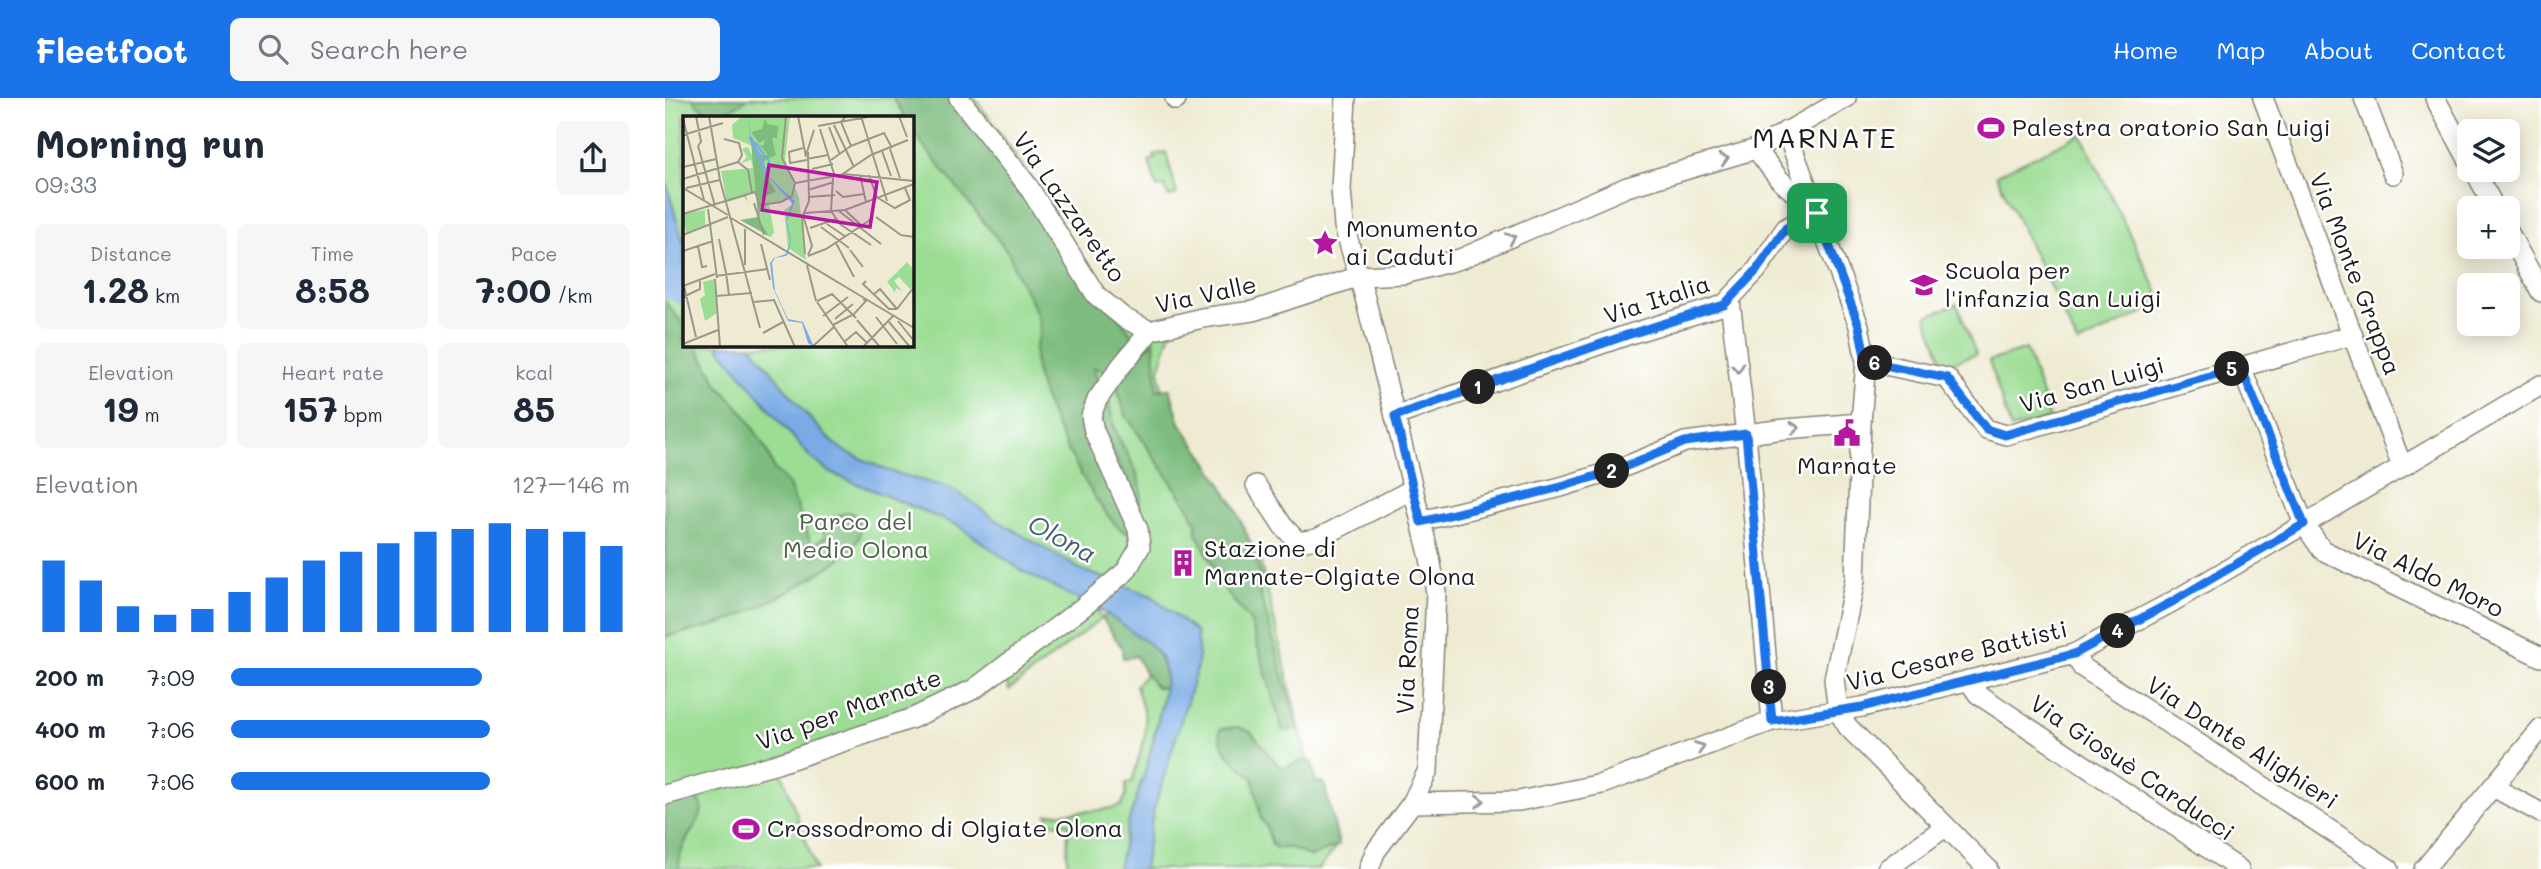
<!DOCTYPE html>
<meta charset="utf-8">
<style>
:root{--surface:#fff;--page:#f6f6f7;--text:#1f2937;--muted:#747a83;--accent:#1a73e8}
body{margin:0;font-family:Mali,sans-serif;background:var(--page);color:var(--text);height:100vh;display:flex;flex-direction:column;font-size:26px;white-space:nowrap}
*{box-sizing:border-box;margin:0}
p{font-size:23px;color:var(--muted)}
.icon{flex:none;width:38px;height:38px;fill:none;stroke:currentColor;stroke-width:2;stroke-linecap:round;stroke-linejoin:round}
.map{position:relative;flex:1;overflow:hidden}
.side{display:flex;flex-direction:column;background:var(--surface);width:665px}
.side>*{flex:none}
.controls{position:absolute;left:1792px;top:21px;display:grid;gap:14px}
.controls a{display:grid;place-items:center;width:63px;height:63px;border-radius:10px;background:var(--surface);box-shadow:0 4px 18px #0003;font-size:35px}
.pin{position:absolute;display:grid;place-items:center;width:60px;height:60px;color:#fff;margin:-30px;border-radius:14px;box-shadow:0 4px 10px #0006}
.km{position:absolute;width:35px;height:35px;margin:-18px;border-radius:50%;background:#222;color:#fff;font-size:19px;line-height:35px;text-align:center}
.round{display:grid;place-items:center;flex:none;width:74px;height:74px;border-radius:10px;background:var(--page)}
.overview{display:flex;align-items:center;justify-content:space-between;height:119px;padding:0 35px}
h1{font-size:38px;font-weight:700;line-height:52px}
.metrics{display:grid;grid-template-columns:repeat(3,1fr);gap:10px;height:119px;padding:7px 35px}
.metrics div{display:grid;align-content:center;border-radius:10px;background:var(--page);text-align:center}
.metrics b{font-size:35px;font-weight:700}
.metrics small{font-size:19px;font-weight:400}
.metrics p{font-size:19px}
.chart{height:196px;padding:14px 35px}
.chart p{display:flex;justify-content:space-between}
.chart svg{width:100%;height:126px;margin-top:7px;stroke:var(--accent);stroke-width:6}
ul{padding:0 35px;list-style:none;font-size:23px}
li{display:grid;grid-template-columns:112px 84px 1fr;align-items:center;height:52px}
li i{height:18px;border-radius:9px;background:var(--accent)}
header{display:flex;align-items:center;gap:42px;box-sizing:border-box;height:98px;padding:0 35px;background:var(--accent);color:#fff}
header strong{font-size:33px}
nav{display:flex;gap:38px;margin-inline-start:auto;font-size:24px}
.search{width:490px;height:63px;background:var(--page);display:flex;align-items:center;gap:18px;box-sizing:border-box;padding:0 24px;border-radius:10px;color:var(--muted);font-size:26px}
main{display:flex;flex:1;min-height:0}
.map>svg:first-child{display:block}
</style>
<header>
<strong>Fleetfoot</strong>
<div class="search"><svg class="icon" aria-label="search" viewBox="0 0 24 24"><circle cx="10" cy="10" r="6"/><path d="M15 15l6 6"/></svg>Search here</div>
<nav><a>Home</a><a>Map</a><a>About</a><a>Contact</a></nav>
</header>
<main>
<section class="side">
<div class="overview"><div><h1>Morning run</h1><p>09:33</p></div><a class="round"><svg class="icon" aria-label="share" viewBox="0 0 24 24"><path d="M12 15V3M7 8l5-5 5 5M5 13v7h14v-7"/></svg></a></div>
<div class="metrics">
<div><p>Distance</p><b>1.28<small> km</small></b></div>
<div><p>Time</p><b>8:58</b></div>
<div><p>Pace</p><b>7:00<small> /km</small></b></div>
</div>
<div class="metrics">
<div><p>Elevation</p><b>19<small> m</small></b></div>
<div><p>Heart rate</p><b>157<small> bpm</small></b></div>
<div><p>kcal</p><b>85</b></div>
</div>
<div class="chart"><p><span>Elevation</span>127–146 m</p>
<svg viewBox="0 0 160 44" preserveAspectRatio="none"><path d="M5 44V19M15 44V26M25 44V35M35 44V38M45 44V36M55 44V30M65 44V25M75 44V19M85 44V16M95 44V13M105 44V9M115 44V8M125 44V6M135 44V8M145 44V9M155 44V14"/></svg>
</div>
<ul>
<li><b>200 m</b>7:09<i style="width:63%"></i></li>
<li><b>400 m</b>7:06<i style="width:65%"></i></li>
<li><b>600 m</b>7:06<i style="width:65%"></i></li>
</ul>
</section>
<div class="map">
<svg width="1876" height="771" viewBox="0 0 1876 771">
<rect width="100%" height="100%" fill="#fff"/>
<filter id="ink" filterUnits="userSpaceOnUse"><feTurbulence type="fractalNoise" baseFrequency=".0143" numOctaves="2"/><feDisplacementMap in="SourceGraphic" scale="14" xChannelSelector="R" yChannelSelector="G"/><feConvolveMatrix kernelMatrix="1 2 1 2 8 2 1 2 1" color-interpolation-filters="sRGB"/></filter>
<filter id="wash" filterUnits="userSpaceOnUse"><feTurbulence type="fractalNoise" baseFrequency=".00686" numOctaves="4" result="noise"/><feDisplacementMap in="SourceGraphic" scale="28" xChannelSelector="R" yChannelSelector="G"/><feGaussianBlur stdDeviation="1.57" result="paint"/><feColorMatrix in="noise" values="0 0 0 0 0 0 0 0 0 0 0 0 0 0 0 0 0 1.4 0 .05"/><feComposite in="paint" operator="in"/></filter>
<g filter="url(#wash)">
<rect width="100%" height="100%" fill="#efebd3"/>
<g fill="#9cdd94" stroke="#5c7c58" stroke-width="2" fill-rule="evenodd">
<path d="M 0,0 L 310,0 L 360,71 L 439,197 L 474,223 L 506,234 L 494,271 L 505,346 L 530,395 L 596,466 L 647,683 L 670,751 L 654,771 L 468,771 L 524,548 L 430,510 L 437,520 L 344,592 L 341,582 L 315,599 L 0,696 ZM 19,19 L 247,19 L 247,247 L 19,247 Z"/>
<polygon points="1416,36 1498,205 1413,246 1331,77"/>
<polygon points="501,54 512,96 503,99 500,88 492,90 484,63 490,61 489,57"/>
<polygon points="1292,206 1311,256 1279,268 1261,218"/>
<polygon points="1361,251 1385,320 1346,331 1324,263"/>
<polygon points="481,576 494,590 500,590 482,668 463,725 453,771 405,771 402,761 403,726 384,725 382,716 437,712 456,708 461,697 461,685 467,684 480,638 480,619 471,587"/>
<path d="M 112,674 L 118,678 L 151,771 L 14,771 C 13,748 26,731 37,712 L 29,698 Z"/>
</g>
<g fill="#7dbc7e" stroke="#4c6c4d" stroke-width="2">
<path d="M 27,0 L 83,0 C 63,15 45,24 27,0 Z"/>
<path d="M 228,0 L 289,0 L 467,237 L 468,240 L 441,273 L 428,270 L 433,282 L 421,295 L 417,312 L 467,433 L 461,435 C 432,418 380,312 372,278 C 370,268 369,257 371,246 C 372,241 376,236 375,231 C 373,204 350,183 345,157 L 257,46 L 247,30 L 247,19 L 240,19 Z"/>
<path d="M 0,203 L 19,228 L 19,247 L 31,247 L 54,288 L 79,315 L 101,351 L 109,371 L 124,387 L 147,448 L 160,439 L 157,429 L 167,420 L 183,414 L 192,418 C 194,424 196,433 194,439 C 183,466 86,515 58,525 C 39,531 19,534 0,539 Z"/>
<polygon points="489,242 492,292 505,291 515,325 544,366 570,409 586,446 597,483 592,484 633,631 618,633 585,522 562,495 531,434 531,424 524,410 460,316 450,282"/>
<path d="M 442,290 C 444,305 446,320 451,334 C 460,356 486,386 472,410 L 432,315 Z"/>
<path d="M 442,516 C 472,535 503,549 500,590 L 491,589 L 481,576 L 471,558 L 458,560 L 457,550 L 437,520 Z"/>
<path d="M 573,629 L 586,634 L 613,667 L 618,670 L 640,662 L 647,664 L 651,685 L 659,684 L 674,747 L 646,759 L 626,750 L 611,750 L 607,746 L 601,728 L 596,721 L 588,680 C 574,667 552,652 555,631 Z"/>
<path d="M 0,692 C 9,693 19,694 27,697 C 32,699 37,704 37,710 C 37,726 13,742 14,771 L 0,771 Z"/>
</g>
<g fill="#7aabe5" stroke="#4b6480" stroke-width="2">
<polygon points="0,80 19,148 19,205 0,171"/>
<polygon points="52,247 86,247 140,315 162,339 179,353 224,373 284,390 303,401 328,420 417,472 487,498 531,534 534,560 530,577 488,714 479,771 453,771 463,725 482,668 497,607 501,579 496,559 484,546 442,516 357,473 294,428 166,375 147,361 122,332"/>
</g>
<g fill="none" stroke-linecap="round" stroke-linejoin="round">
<polyline stroke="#7aabe5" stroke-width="24" points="0,185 19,195"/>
</g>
</g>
<g filter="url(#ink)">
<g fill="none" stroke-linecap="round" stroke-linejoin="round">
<defs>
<g id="minor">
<polyline points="294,0 363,88 431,197 459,220 485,233"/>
<polyline points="510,0 511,2"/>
<polyline points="681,0 676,91 679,128 699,196 730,318 765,460 771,494 763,672 747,705 710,754 704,771"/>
<polyline points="1598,0 1737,368"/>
<polyline points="1699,0 1728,76"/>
<polyline points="1770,0 1804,63"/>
<polyline points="1121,33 1194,228 1201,263 1196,325 1190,482 1169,581 1173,613 1183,629 1323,771"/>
<polyline points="1091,51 1114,81 1151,114"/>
<polyline points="1809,72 1830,110"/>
<polyline points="1843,133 1876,194"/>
<polyline points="1065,203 1081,336 1107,623"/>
<polyline points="1201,263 1282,280 1321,331 1341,337 1687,237"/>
<polyline points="1576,269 1639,426 1657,452 1876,559"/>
<polyline points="730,318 962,237 1059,207 1091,173 1121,130 1152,115"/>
<polyline points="591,387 618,428 633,444 652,441 748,391"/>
<polyline points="756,423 896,389 954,371 1020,344 1120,331 1196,325"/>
<polyline points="1409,556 1417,569 1724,771"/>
<polyline points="1303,582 1313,596 1574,771"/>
<polyline points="1828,689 1876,715"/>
<polyline points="0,697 112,666 248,620 309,591 418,509 461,473 475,449 473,431 429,333 426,318 432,302 456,268 485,233 537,220 588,213 695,178 739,176 795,161 962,89 1091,51 1181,0"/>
<polyline points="747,705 854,703 937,686 1107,623 1197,609 1409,556 1507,504 1876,287"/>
<polyline points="1222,771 1280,729"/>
<polyline points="1759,771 1876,631"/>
</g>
</defs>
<use href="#minor" stroke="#868478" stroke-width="22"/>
<use href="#minor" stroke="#fff" stroke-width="19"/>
</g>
<defs><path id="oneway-chevron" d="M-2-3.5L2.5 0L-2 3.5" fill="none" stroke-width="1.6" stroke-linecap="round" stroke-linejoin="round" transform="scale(1.75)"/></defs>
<g stroke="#999">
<use href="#oneway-chevron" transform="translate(1059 61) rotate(-16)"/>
<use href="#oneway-chevron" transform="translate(846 140) rotate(-23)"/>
<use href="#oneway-chevron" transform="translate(1073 270) rotate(83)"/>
<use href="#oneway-chevron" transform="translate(1130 330) rotate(-5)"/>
<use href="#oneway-chevron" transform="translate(1035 649) rotate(-21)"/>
<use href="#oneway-chevron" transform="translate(815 703) rotate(-1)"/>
</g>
</g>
<g fill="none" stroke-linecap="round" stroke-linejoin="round" filter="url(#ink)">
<defs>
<polygon id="route" points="1152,115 1194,228 1201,263 1282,280 1321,331 1340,337 1576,269 1639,426 1507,504 1409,556 1197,609 1107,623 1081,336 1020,344 954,371 896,389 756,424 730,318 962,237 1059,207 1091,173 1121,130"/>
</defs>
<use href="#route" stroke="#fff" stroke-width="14"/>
<use href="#route" stroke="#1a73e8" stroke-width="9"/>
</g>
<defs>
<symbol id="stadium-bare" viewBox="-9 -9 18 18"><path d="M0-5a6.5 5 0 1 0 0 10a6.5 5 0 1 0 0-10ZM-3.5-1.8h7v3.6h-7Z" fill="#b5179e" stroke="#fff" stroke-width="2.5" paint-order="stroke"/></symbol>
<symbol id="sight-bare" viewBox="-9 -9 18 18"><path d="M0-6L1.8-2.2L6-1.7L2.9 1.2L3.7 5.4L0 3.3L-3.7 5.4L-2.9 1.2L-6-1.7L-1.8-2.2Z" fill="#b5179e" stroke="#fff" stroke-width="2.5" paint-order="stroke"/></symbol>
<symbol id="school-bare" viewBox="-9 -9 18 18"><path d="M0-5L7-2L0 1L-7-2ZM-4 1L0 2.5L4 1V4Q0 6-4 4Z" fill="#b5179e" stroke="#fff" stroke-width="2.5" paint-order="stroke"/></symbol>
<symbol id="civic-bare" viewBox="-9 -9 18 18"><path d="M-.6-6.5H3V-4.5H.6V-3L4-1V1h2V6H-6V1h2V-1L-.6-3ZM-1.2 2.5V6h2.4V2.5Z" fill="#b5179e" stroke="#fff" stroke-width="2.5" paint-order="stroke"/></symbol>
<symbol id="building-bare" viewBox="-9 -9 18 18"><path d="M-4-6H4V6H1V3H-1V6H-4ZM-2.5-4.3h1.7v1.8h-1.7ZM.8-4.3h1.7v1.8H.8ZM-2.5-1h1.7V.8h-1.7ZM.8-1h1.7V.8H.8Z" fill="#b5179e" stroke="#fff" stroke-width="2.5" paint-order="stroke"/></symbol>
</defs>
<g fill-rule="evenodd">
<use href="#stadium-bare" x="1307" y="11" width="38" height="38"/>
<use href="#sight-bare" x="641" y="126" width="38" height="38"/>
<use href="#school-bare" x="1240" y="168" width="38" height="38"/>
<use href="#civic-bare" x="1163" y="316" width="38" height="38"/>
<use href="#building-bare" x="499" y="446" width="38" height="38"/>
<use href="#stadium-bare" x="62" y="712" width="38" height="38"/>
</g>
<g text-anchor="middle" stroke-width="5" stroke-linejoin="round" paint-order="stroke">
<g font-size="24" fill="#1c1c1c" stroke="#fff" text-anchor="start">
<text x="1347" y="38">Palestra oratorio San Luigi</text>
<text x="681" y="139">Monumento<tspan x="681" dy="28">ai Caduti</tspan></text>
<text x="1280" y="181">Scuola per<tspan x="1280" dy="28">l'infanzia San Luigi</tspan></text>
<text x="1182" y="376" text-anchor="middle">Marnate</text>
<text x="539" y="459">Stazione di<tspan x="539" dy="28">Marnate-Olgiate Olona</tspan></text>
<text x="102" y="739">Crossodromo di Olgiate Olona</text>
</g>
<g font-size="24" fill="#1c1c1c" stroke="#fff">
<text transform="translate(404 109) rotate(55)" y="8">Via Lazzaretto</text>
<text transform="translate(1690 176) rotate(69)" y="8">Via Monte Grappa</text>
<text transform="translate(541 197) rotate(-12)" y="8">Via Valle</text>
<text transform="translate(992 202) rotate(-18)" y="8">Via Italia</text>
<text transform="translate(1427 287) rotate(-16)" y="8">Via San Luigi</text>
<text transform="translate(1763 477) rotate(26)" y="8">Via Aldo Moro</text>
<text transform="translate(1292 558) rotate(-14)" y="8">Via Cesare Battisti</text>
<text transform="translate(743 562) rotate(-87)" y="8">Via Roma</text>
<text transform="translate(184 612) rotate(-20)" y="8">Via per Marnate</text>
<text transform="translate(1577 645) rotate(33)" y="8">Via Dante Alighieri</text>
<text transform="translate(1467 670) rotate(34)" y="8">Via Giosuè Carducci</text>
</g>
<g font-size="24" fill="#496046" stroke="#fff">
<text x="191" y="432">Parco del<tspan x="191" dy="28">Medio Olona</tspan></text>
</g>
<g font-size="26" font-style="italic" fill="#465c76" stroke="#fff">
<text transform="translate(397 441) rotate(28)" y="9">Olona</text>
</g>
<g font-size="28" letter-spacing="2" fill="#1c1c1c" stroke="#fff">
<text x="1160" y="50">MARNATE</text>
</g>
</g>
<g transform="translate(18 18)">
<rect width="231" height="231" fill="#efebd3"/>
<path d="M 59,0 L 107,0 L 102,44 L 116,82 L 123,144 L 105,132 L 101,94 L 110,88 L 107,82 L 86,89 L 91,116 L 88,121 L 82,119 L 75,101 L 81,90 L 74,76 L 63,79 L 65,86 L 61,81 L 44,86 L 38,55 L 70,52 L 68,44 L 58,47 L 64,41 L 59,33 L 65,31 L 69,39 L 72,31 L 50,22 L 49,9 ZM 22,94 L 22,109 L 3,117 L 0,98 ZM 224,146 L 231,154 L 231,170 L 227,173 L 216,161 L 211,165 L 219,175 L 213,172 L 212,176 L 204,166 ZM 31,163 L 34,197 L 22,205 L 17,183 L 22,179 L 20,166 Z" fill="#9cdd94"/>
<path d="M 82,2 L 84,8 L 95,10 L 94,22 L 89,22 L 93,39 L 81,45 L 82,58 L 93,76 L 79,81 L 76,104 L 86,120 L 57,104 L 75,101 L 68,27 L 79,39 L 85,39 L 76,28 L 80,30 L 82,24 L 76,27 L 68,16 L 79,13 Z" fill="#7dbc7e"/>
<path d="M 65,0 L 68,23 L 75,28 L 87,45 L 86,61 L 112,85 L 104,105 L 108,124 L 105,138 L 103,140 L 92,142 L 89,147 L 92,175 L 105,203 L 120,206 L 131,231 L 125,227 L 119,207 L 105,205 L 90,172 L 87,147 L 91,142 L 103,138 L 107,125 L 103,104 L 109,87 L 85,61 L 85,45 L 67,23 Z" fill="#7aabe5"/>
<path fill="none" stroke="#7aabe5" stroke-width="3.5" d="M 67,21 L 85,61"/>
<path fill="none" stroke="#9b988a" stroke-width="2" d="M 13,0 L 18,26 L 15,30M 26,0 L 37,64 L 77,212M 103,0 L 99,42 L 112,67M 115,0 L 123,41M 163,0 L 158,6 L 168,30M 178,0 L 204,85M 216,0 L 224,21M 0,3 L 21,84M 151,9 L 171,51M 135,10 L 190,0M 146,11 L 157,39M 137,13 L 152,61M 0,19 L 40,7M 41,23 L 56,27 L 59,39 L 55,46M 15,30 L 32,90M 120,32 L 106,36 L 107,47 L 124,44M 207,33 L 217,62M 199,35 L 208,60M 123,39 L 131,14M 124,43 L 145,39M 148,44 L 168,30 L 201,17 L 209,32M 55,46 L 65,54 L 69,77M 0,51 L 33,43M 129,53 L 150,48M 161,58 L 231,65M 177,59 L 183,86M 186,59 L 194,82M 0,63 L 55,46M 0,72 L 45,99M 3,72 L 37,64M 125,74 L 151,66M 153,75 L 160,81 L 181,78M 126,81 L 152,79M 195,82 L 212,92 L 227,84 L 222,72M 71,87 L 81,119M 25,93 L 34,162M 162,94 L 180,111M 148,95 L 157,108 L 188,129M 148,95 L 150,61M 156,95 L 198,128M 122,97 L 162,94 L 231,68M 0,98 L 72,76 L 77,89 L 98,86 L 109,80 L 112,67 L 158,59 L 188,39 L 225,24M 120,99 L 129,130 L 125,139M 193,101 L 218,119 L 231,121M 48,102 L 231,212M 144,108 L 163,121M 138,111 L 166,132M 127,112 L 153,103M 62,113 L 62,149M 0,119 L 45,101M 36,123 L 43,157M 153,127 L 171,161M 78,128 L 87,164M 15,130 L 19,151 L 24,150M 167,134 L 180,151M 0,135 L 30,125M 122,138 L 119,102 L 126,85 L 125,36M 125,140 L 143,133 L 190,102M 124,149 L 133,185M 43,157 L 46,179M 33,160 L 84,153M 32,163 L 37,231M 183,165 L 180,168 L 206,193 L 214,193M 0,170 L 32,158M 1,170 L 13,221M 190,179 L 197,173 L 214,193M 33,180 L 69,177M 0,181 L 17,173 L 17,165M 134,185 L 149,178 L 173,202M 71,186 L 91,184 L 112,231M 134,186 L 165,231M 214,193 L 231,171M 140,200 L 165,181M 193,201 L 214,228M 152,203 L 170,188M 174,204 L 197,231M 215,205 L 231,225M 206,206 L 227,231M 150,209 L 171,198 L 183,185 L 180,183M 80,217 L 100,206M 161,226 L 173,216 L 184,227M 0,228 L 35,214M 129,231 L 152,210M 180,231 L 210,200"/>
<path fill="#b5179e" fill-opacity="0.15" stroke="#b5179e" stroke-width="3.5" d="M 86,49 L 194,66 L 187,111 L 79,94 Z"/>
<rect width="231" height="231" fill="none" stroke="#1c1c1c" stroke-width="3.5"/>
</g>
</svg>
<div class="controls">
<a><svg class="icon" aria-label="layers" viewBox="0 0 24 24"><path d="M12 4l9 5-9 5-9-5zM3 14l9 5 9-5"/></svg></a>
<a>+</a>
<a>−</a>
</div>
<div class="pin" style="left:1152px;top:115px;background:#1e9e55"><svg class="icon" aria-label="arrive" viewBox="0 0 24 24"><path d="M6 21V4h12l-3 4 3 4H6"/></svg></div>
<b class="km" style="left:813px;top:289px">1</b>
<b class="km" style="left:947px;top:373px">2</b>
<b class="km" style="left:1104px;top:589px">3</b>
<b class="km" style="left:1453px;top:533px">4</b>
<b class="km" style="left:1567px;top:271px">5</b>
<b class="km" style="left:1210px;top:265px">6</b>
</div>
</main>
